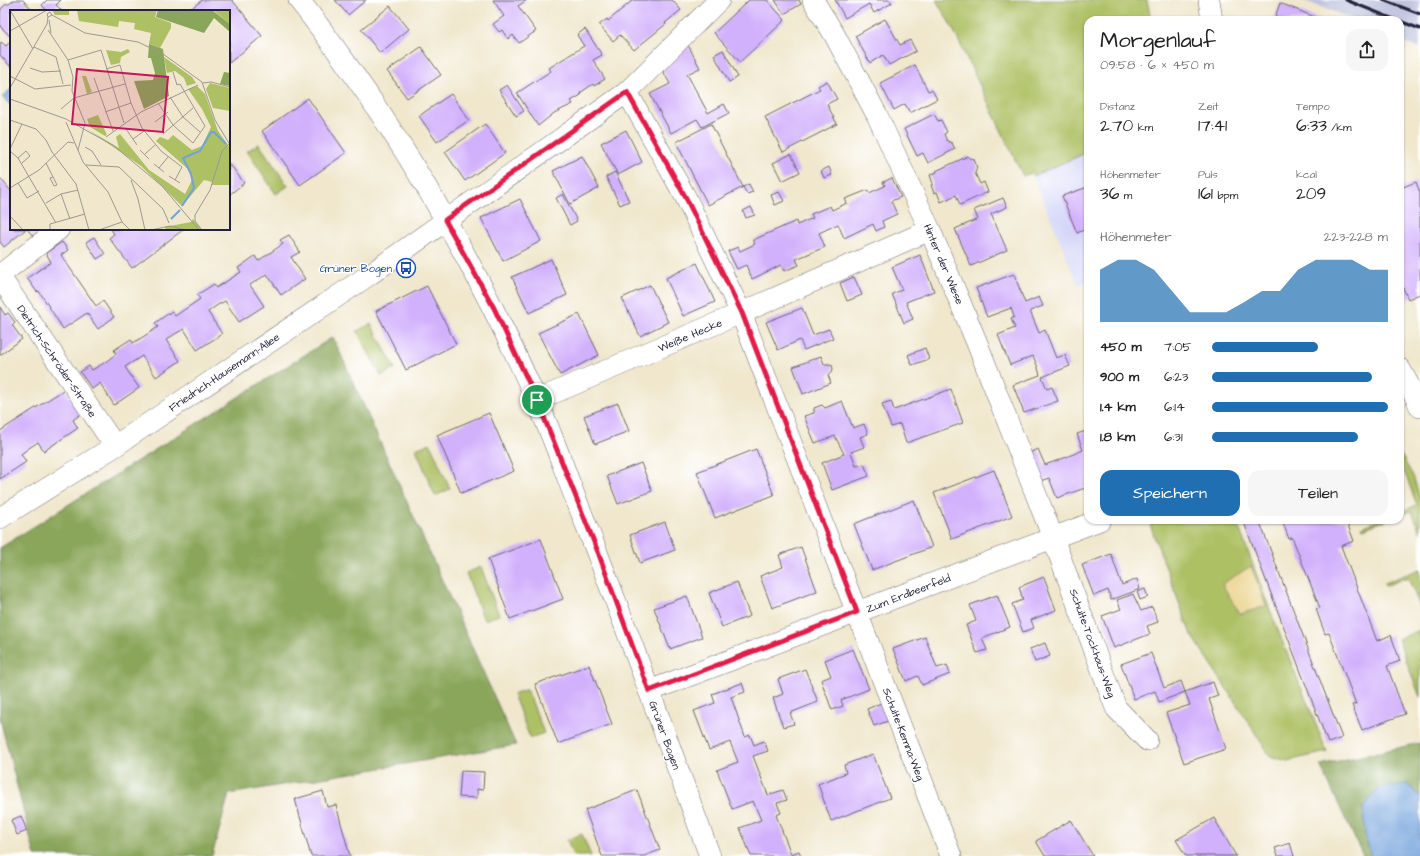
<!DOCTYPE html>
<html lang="de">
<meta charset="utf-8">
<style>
:root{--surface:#fff;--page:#f6f6f6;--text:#222;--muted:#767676;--accent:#1f6fb2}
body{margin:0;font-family:"Architects Daughter",sans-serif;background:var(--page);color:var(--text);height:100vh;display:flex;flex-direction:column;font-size:15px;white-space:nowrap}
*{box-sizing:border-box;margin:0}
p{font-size:13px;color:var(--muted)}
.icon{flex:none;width:22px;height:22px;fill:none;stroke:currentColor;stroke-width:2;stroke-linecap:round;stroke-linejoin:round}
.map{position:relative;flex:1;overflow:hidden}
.details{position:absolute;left:1084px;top:16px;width:320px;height:508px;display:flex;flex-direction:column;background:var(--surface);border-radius:12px;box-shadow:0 1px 3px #0004}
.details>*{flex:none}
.pin{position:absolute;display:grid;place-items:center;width:34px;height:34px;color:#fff;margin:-17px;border:2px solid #fff;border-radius:50%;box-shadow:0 1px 4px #0007}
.round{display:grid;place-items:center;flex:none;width:42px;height:42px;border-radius:12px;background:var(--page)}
.head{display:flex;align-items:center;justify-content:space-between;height:68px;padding:0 16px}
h1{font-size:22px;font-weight:600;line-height:30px}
.stats{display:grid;grid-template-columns:repeat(3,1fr);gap:6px;height:68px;padding:4px 16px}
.stats div{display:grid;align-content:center}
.stats b{font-size:17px;font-weight:600}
.stats small{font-size:11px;font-weight:400}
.stats p{font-size:11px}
.chart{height:112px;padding:8px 16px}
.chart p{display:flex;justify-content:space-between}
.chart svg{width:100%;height:72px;margin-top:4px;fill:var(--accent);opacity:.7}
.button{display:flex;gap:8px;margin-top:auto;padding:8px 16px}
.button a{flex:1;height:46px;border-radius:12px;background:var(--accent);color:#fff;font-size:16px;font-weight:600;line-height:46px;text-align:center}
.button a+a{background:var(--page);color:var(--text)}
ul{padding:0 16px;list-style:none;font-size:13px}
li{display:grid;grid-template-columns:64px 48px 1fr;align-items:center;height:30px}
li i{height:10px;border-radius:5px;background:var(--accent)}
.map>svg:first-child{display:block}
</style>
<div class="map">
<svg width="1420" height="856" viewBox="0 0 1420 856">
<rect width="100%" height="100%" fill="#fff"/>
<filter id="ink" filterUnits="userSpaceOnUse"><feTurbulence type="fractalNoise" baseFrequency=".025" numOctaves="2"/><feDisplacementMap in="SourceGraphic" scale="8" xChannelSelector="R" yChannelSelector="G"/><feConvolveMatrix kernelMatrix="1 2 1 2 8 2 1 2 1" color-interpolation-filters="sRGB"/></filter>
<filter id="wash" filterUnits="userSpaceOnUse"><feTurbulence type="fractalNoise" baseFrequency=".012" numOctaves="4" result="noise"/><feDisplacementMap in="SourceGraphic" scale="16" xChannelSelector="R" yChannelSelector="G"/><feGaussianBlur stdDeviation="0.9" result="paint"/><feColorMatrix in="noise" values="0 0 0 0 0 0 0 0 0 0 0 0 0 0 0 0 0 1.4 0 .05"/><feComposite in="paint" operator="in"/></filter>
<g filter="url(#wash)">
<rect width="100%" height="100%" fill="#f0e7cc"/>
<polygon fill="#d6d7f8" points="1088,152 1088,282 1079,286 1033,176"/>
<polygon fill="#bec2dd" points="1302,0 1420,0 1420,48 1400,42 1400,20 1356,20"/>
<g fill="#adc064" stroke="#687150">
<polygon points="936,0 1147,0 1151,20 1088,20 1088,152 1033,176 1032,173 1023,176 953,29"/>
<polygon points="259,144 288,186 276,194 247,151"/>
<polygon points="371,324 395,368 381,376 357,331"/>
<polygon points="430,443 450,489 435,496 416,449"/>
<polygon points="1400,453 1413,476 1420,498 1420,532 1412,511 1400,515 1400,512 1417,505 1400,460"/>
<polygon points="1162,520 1236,520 1275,623 1327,752 1287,761 1270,756 1190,632 1150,525"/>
<polygon points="1379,520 1387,520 1363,529 1362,527"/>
<polygon points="481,567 499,615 484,620 466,573"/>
<polygon points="1420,569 1420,607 1408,577 1385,586 1384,583"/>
<polygon points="1420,630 1420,697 1398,639"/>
<polygon points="527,689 544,733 530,738 513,694"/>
<polygon points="582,834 591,856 574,856 567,840"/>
</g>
<g fill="#8aa65a" stroke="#56644a">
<polygon points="333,337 516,745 229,794 212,856 35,856 0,719 0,548"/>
<polygon points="1420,743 1420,797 1408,784 1380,788 1363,807 1365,835 1371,856 1363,856 1320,765"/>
</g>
<polygon fill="#eeda9e" stroke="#887e6c" points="1251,566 1266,606 1240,614 1222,584"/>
<g fill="#72a2dc" stroke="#4a628c">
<polygon points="11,89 11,106 2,97"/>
<polygon points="1408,784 1420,797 1420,856 1371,856 1365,835 1363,807 1380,788"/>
</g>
<g id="blocks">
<g fill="#d1b0fc">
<polygon points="14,0 23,0 33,11 11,11 11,37 0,26 0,13 1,9 6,4 9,4"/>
<polygon points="47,0 61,0 56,5 62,11 47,11 42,5"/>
<polygon points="202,0 232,0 262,36 229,63 229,11 188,11"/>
<polygon points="335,0 366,0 348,15"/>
<polygon points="493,0 527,0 518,6 536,31 519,43 513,35 508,39 502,30 499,32 493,24 504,16"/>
<polygon points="633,0 672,0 681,10 665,23 666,24 634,50 620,35 613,41 599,25 607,19 608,21"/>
<polygon points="749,0 767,0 785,20 740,62 714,33"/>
<polygon points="775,0 799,0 801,4 784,14"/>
<polygon points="835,0 890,0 892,3 874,13 869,4 845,18"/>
<polygon points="1280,3 1322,20 1274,20"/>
<polygon points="390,6 409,29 380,53 361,29"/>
<polygon points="885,19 900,45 910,40 916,51 889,65 883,55 870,63 855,36"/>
<polygon points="585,29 602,55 593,60 605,79 594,86 593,84 580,93 581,95 571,101 573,104 554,113 538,126 517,93 551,71 549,68 584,46 577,35"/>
<polygon points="11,41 11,67 0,55 0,44 1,42 6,46"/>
<polygon points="688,45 700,68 687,74 708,113 724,104 729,113 702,127 697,119 671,133 650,94 670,84 662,69"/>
<polygon points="421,47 441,75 407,98 387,71"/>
<polygon points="723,50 738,77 729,82 714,55"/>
<polygon points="915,65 928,91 932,90 937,99 910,113 905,104 894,110 880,83"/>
<polygon points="827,81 837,99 827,104 837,124 783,152 765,117 820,89 818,86"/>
<polygon points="507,85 524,111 516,116 499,90"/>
<polygon points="451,94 469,120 437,142 419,116"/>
<polygon points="308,98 346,153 300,185 262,131"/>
<polygon points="934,114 938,121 941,120 947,132 944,134 947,141 952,143 955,149 928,163 923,153 917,156 904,129"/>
<polygon points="485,124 505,153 465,181 445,152"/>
<polygon points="711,124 743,187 708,205 676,142"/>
<polygon points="626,130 642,162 618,175 601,143"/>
<polygon points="791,154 800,172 782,181 773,163"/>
<polygon points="582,156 599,188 570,204 553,171"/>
<polygon points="968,156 969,158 974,159 977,168 975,173 980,184 984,182 988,192 960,205 956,195 941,202 937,192 934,193 931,185 933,184 930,175 937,172 936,171"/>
<polygon points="229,163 244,183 229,195"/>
<polygon points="829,167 832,175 824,178 821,171"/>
<polygon points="615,172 629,201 620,205 606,177"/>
<polygon points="0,178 11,191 11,229 26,229 4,247 0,242"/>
<polygon points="892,178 901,197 891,201 897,214 882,221 884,227 876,231 873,224 844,238 838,224 819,233 825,247 796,259 799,265 784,271 781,265 752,279 746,265 737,269 728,251 738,247 740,251 755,244 753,240 794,222 796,221 797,225 813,218 811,214 830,206 832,210 847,203 845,199 868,190 869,193 885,186 883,182"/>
<polygon points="1400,180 1403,187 1416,182 1420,193 1420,294 1408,299 1400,281 1400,276 1402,275 1400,270 1400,242 1401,242 1400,238"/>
<polygon points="749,184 753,192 747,194 743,187"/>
<polygon points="1088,187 1088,234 1086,229 1077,233 1062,196"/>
<polygon points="779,192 784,201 775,205 771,195"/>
<polygon points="563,194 577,221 570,225 556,198"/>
<polygon points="1003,198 1007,207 991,214 1007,250 971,266 955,229 978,219 974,210"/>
<polygon points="520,199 541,241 503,261 481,218"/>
<polygon points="751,207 755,215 746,218 743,211"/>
<polygon points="27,229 42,229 33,236"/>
<polygon points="111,229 184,229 132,268 109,238 114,234"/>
<polygon points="289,235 300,252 291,257 305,279 281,295 267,274 250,285 264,306 239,322 225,301 216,306 208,312 222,334 197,350 184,329 175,334 166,340 180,361 156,377 142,356 125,367 139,388 114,405 100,383 92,389 80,372 89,366 92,370 104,363 116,354 114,350 131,339 133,343 146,335 158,327 155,323 172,311 175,316 200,299 197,295 214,284 216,288 241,272 238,268 255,256 258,261 283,244 280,240"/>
<polygon points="94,237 105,254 97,259 86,242"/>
<polygon points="62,242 68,250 61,255 96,306 103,301 114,317 98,329 87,313 63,329 39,291 37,292 27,278 51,262 46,253"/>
<polygon points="920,255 934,291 906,302 913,319 904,323 892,294 902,290 892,267"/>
<polygon points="551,259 567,295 529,313 512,277"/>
<polygon points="697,263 715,302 683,316 666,278"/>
<polygon points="1014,274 1025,303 1039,297 1043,306 1030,311 1039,333 1045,330 1056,358 1065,355 1070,366 1042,377 1047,389 1052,387 1058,401 1024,413 1013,385 1040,375 1037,365 1033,356 1010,365 998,335 1015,328 1011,319 1014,317 1011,308 987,317 976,288"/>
<polygon points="854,277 862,295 847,301 840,283"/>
<polygon points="650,285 668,322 640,336 622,298"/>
<polygon points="427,286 456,344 406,370 376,311"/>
<polygon points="0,307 5,315 8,313 15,322 12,325 22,339 0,355"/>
<polygon points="802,308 813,335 829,329 833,338 804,350 800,340 778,350 766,322"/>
<polygon points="579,314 599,355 560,375 538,333"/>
<polygon points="925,348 929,359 912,365 908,355"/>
<polygon points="821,356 824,364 829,364 832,365 833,369 832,372 828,375 831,383 803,394 793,367"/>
<polygon points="65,389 81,414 73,420 78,428 44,451 38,442 29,448 21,454 26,462 0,479 0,431"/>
<polygon points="951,389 963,423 906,443 900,424 891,427 882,404 891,401 894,410"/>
<polygon points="842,401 853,428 864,424 868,434 860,437 864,447 851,452 856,466 864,464 869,476 832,490 822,463 844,454 835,436 815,443 804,416 814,413 814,408 822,405 825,408"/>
<polygon points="618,403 629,431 595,444 584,416"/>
<polygon points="489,413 514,471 461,493 437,435"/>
<polygon points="1086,431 1088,434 1088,487 1057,498 1049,478 1040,481 1029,453 1038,449 1045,465 1064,458 1083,450 1077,434"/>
<polygon points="756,449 774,495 715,518 697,472"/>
<polygon points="641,463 652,491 618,504 607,476"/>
<polygon points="994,470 1012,516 952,539 934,493"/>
<polygon points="914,500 932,547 872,570 854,524"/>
<polygon points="1243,520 1259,520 1342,738 1328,743"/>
<polygon points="1282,520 1346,520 1354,541 1341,546 1377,641 1391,635 1400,661 1387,666 1405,714 1362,730 1352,705 1356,704 1329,633 1325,634 1316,609 1320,608 1292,537 1289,539"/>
<polygon points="665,522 675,550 640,563 630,535"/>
<polygon points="541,539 563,599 510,619 488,559"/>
<polygon points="801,547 817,591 772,608 760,576 783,567 779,555"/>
<polygon points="1111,554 1122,585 1137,579 1140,589 1111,600 1108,590 1094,596 1082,565"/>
<polygon points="1044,577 1056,610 1031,620 1034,628 1023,632 1012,604 1023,600 1019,587"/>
<polygon points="737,582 750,616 722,627 709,593"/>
<polygon points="1145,589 1148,597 1140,600 1137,592"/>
<polygon points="1133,594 1141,611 1152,607 1158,622 1147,626 1150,634 1114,648 1102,616 1121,609 1117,600"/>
<polygon points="997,595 1010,627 982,638 987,650 977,653 966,625 976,621 970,605"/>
<polygon points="687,596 702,637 670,649 654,608"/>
<polygon points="925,637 937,668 947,665 950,674 922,685 918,676 906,681 893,649"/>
<polygon points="1045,643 1050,656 1035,662 1030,649"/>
<polygon points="853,649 869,689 841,700 843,706 832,710 821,680 831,676 825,660"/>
<polygon points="1151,653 1164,688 1181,681 1185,692 1159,702 1155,691 1134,699 1121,664"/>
<polygon points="589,665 612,724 558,744 535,684"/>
<polygon points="805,669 818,702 790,713 794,724 783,727 773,698 783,694 778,679"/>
<polygon points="1213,682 1218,696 1209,699 1226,749 1184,763 1166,713 1190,705 1185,692"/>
<polygon points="742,683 745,692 731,697 745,737 750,735 754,745 764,741 768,751 753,756 768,795 783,790 787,800 777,803 781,813 776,815 791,854 799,851 801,856 751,856 740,828 761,820 753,801 732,809 717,770 738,762 730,742 709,750 694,711 715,703 712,694"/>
<polygon points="881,703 888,721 874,726 867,709"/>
<polygon points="873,754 890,798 831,821 818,784 846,773 844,765"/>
<polygon points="461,771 484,772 483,790 477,789 477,798 459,797"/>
<polygon points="637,790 660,850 644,856 602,856 585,810"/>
<polygon points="323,791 327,807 336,805 350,856 311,856 295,799"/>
<polygon points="21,816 27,831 17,835 11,820"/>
<polygon points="1214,818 1236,856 1186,856 1176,840"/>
<polygon points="1071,820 1093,856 1045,856 1036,841"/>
<polygon points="1290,843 1294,856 1278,856 1275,848"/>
</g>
</g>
</g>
<g filter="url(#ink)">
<use href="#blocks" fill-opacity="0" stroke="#6a676e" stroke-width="1"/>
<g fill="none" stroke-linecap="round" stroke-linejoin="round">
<defs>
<g id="minor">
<path d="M 299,0 C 394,122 473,258 536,399 C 551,431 562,464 575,497 C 623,615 665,736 710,856"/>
<polyline points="813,0 834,34 877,115 930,230 977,343 1053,538 1116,708 1147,740"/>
<polyline points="1209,0 1212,20"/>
<polyline points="627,92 686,198 741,313 951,856"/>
<polyline points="0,275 59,229"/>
<polyline points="0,277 115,446"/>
<polyline points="1400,369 1417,400 1420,407"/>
<polyline points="537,400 741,313 930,230"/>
<polyline points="0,518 115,446 369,275 627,92 719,0"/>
<polyline points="649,691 1100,520"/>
</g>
</defs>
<use href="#minor" stroke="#6a676e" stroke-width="22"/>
<use href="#minor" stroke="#fff" stroke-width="21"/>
<g stroke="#22223b" stroke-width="3">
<polyline points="1346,0 1396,20"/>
<polyline points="1383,0 1420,14"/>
<polyline points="1400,21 1420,29"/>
</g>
</g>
</g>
<g fill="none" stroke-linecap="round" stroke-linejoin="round" filter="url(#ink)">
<defs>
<polygon id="route" points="627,92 686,198 742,313 857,612 649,691 598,552 537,400 494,308 445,220"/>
</defs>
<use href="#route" stroke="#fff" stroke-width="8"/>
<use href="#route" stroke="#e11d48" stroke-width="5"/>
</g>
<defs>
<symbol id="bus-ring" viewBox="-11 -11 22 22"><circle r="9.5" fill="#fff" stroke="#1a4fb4" stroke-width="1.5"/><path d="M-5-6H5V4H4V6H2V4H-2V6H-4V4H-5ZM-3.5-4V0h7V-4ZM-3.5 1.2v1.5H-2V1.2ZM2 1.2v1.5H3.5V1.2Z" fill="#1a4fb4"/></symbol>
</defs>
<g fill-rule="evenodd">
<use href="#bus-ring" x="395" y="257" width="22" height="22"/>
</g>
<g text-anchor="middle" stroke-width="3" stroke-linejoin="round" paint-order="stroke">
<g font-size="11" fill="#22223b" stroke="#fff">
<text transform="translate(944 264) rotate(67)" y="4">Hinter der Wiese</text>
<text transform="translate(690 335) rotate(-23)" y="4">Weiße Hecke</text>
<text transform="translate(57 361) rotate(56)" y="4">Dietrich-Schröder-Straße</text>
<text transform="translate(224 372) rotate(-34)" y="4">Friedrich-Hausemann-Allee</text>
<text transform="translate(908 593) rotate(-21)" y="4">Zum Erdbeerfeld</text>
<text transform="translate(1093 643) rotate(70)" y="4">Schulte-Tockhaus-Weg</text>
<text transform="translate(904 734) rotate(69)" y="4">Schulte-Kemna-Weg</text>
<text transform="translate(665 735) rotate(70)" y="4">Grüner Bogen</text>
</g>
<g font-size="11" fill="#164399" stroke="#fff" text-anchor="end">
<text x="392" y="272">Grüner Bogen</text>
</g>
</g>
<g transform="translate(10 10)">
<rect width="220" height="220" fill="#f0e7cc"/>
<path d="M 42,0 L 59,0 L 59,5 L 45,5 ZM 67,0 L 147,0 L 145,7 L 161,13 L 161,18 L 150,38 L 139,34 L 141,23 L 124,19 L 125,13 L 109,11 L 108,17 L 69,11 ZM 203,0 L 220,0 L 220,14 ZM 118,39 L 120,42 L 111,47 L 110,53 L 101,55 L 96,40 L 111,42 ZM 154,47 L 182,67 L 186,73 L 177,76 L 174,68 L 165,61 L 157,63 ZM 72,66 L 76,66 L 82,82 L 77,84 ZM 200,73 L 220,78 L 220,101 L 203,98 L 196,79 ZM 187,76 L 195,84 L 208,121 L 220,138 L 220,175 L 202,175 L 202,172 L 194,170 L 172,196 L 131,156 L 77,119 L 109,138 L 106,127 L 110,124 L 139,160 L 175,184 L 182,170 L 178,159 L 146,131 L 150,127 L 158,130 L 163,125 L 182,140 L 192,136 L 201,117 L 192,99 L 178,79 ZM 88,105 L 97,125 L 95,126 L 80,117 L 77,109 ZM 183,209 L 192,220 L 156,220 L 155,217 L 181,212 Z" fill="#adc064"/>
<path d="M 148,0 L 202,0 L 220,14 L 220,22 L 204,8 L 194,23 L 146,7 ZM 139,34 L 153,39 L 159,86 L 134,99 L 124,71 L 143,70 L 145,63 L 141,48 L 138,48 ZM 214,62 L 220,63 L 220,76 L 210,74 Z" fill="#8aa65a"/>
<path fill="none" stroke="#72a2dc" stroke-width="2" d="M 172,196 L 184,178 L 181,164 L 173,148 L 190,141 L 201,122 L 204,122 L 216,134M 161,209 L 170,200"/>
<path fill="none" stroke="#9e9892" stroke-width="1" d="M 0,0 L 23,39M 42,5 L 38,7 L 37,4 L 40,2 L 42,5 L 75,23 L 128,32 L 153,44 L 192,72 L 205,110 L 220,135M 39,10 L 41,23M 38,20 L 58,50 L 63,67 L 62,81 L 75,113 L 68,140M 0,21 L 37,0M 24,37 L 46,47 L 53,74M 58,50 L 91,40 L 114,113M 20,58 L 32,62 L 51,61M 96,59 L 110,55 L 121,93 L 132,118 L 151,141 L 172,157 L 165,170M 0,66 L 25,79 L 61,75M 84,68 L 103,121M 193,73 L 201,72 L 220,77M 0,78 L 37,14 L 38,7M 160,87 L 173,107 L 190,122M 0,89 L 56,109 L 104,136 L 152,176 L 189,220M 148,93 L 163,115 L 183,133 L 195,116 L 170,74 L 167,75 L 163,62M 51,99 L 64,88 L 115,74M 95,102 L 121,93M 0,110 L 26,119 L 36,130 L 42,142 L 66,174 L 79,220M 56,112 L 73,152 L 98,182 L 112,212 L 120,220M 145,112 L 158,102M 116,119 L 127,135M 153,124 L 183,98M 96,127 L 131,102 L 188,75M 123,129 L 134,121M 75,137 L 82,141 L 91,155M 0,139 L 12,114M 130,140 L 139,149M 0,141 L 8,148 L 46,213M 135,144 L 145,135M 8,148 L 16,141 L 20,146 L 12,153M 36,153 L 47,175 L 44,176 L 40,168 L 43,167M 144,154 L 154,162M 76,155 L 109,157 L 153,199 L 159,213M 149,158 L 158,147M 159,166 L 170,173M 121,170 L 128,189 L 135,220M 8,173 L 17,188 L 29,181M 0,178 L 29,160 L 58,132 L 64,133M 51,184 L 60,209M 36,193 L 51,184 L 68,180M 0,206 L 13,220M 40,220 L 40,214 L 75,204M 89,220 L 112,212M 141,220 L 160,216 L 176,220M 192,220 L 185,211 L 185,205 L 200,180 L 212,141 L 219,134"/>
<path fill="#c2185b" fill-opacity="0.15" stroke="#c2185b" stroke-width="2" d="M 67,59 L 158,67 L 153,122 L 62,114 Z"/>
<rect width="220" height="220" fill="none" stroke="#22223b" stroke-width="2"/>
</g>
</svg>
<div class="pin" style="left:537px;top:400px;background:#1e9e55"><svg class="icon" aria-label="arrive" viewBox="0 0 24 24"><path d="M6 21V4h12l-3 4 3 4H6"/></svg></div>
<section class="details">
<div class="head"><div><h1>Morgenlauf</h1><p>09:58 · 6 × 450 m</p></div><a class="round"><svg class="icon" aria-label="share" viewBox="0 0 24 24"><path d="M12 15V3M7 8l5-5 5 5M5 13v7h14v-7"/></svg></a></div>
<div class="stats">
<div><p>Distanz</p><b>2.70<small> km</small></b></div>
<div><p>Zeit</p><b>17:41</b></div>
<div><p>Tempo</p><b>6:33<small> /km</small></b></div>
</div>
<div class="stats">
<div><p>Höhenmeter</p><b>36<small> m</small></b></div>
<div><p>Puls</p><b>161<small> bpm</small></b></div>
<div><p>kcal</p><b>209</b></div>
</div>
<div class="chart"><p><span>Höhenmeter</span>223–228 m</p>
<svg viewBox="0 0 160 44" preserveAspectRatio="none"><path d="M0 44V12L10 6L20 6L30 12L40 25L50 38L60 38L70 38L80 32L90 25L100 25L110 12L120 6L130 6L140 6L150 12L160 12V44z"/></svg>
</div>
<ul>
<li><b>450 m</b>7:05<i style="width:60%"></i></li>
<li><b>900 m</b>6:23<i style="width:91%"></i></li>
<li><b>1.4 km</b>6:14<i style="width:100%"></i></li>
<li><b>1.8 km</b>6:31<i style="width:83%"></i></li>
</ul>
<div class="button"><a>Speichern</a><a>Teilen</a></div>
</section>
</div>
